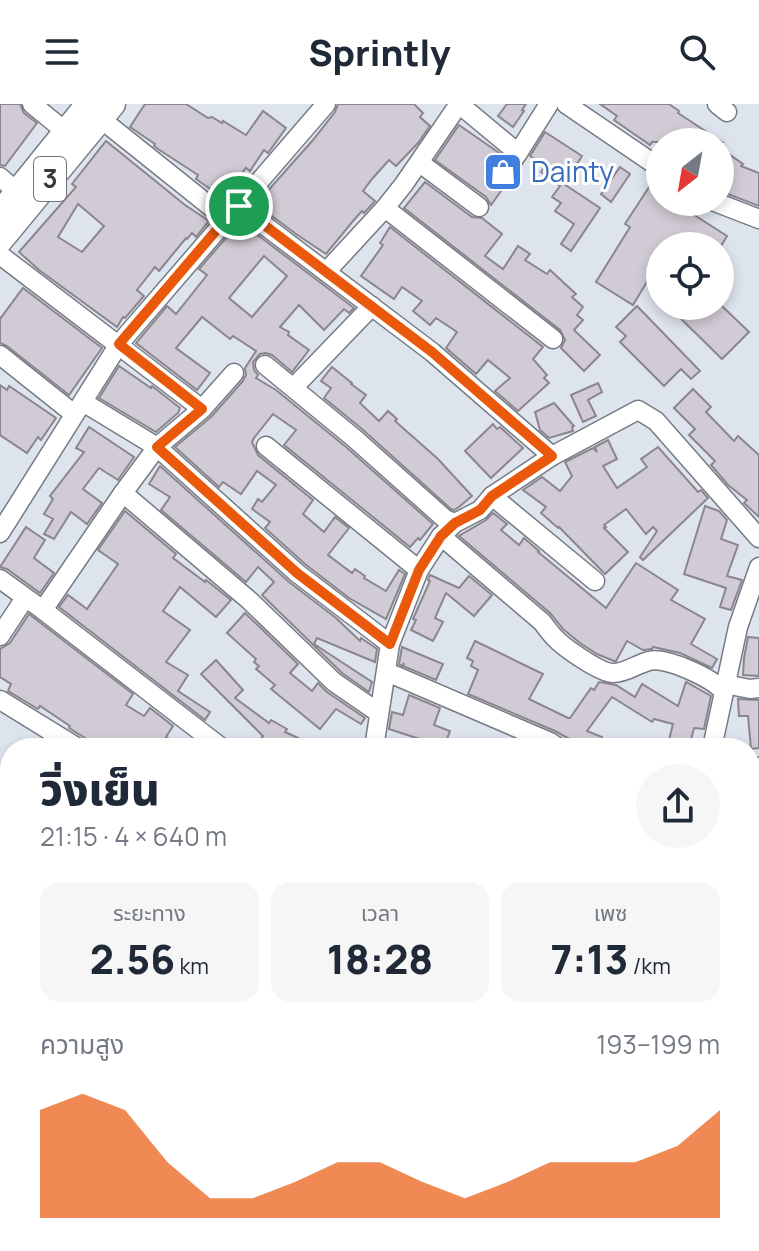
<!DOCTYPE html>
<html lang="th">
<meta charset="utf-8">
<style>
:root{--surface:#fff;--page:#f6f6f7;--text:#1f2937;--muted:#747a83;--accent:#ea580c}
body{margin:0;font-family:Manrope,"Noto Sans Thai",sans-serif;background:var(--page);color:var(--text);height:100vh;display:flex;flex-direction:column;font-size:30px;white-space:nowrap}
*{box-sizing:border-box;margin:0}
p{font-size:26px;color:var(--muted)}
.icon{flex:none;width:44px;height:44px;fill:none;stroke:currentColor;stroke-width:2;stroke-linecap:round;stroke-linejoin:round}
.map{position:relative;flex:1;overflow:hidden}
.sheet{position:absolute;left:0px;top:634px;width:760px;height:514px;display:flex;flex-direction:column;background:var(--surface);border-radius:32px 32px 0 0;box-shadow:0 4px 12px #0003}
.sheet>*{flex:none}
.needle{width:52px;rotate:211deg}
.tools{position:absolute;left:646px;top:24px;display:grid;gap:16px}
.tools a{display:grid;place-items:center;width:88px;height:88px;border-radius:50%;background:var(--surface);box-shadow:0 4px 12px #0003;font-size:40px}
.pin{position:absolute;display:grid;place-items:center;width:68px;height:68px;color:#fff;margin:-34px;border:4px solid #fff;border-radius:50%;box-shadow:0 2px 8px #0007}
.round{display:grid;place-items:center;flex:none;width:84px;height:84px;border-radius:42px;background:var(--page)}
.overview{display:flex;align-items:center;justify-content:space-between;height:136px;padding:0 40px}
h1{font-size:44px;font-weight:800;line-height:60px}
.figures{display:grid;grid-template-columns:repeat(3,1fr);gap:12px;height:136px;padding:8px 40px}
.figures div{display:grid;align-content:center;border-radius:20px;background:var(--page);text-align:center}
.figures b{font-size:40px;font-weight:800}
.figures small{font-size:22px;font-weight:400}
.figures p{font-size:22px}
.chart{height:224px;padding:16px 40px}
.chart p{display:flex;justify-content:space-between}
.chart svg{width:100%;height:144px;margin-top:8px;fill:var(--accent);opacity:.7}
header{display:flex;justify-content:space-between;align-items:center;height:104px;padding:0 40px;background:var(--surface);font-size:36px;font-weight:800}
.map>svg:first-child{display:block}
</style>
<header><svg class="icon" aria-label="menu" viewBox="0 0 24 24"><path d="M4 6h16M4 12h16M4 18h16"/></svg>Sprintly<svg class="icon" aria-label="search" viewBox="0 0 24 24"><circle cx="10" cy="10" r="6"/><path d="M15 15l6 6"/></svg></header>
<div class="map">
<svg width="759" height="1147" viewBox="0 0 759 1147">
<rect width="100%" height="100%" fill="#dee4ee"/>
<g fill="#d1cbd5" stroke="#8b858e" stroke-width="2" fill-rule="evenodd">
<polygon points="0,0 20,0 24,9 37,19 5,62 0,61"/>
<polygon points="145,0 186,0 208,14 212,13 222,19 223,17 246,31 263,7 286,24 268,49 264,46 250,67 246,64 223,94 196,75 198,71 158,45 154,42 155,40 130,23"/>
<polygon points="338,0 414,0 423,9 420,13 430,22 418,39 396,62 389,56 372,75 363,87 375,97 364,109 362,107 353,117 326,150 296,130 256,100 313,36 335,8"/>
<polygon points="507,0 526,0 522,6 524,7 513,23 498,12"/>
<polygon points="600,0 669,0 679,7 678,9 722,38 652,38 650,41 614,16 617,12"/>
<polygon points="459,21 502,51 485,76 501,87 491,101 486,93 435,56"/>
<polygon points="545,28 582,52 564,80 600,104 571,147 561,140 574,120 555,107 561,99 552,93 560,82 541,68 545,62 530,52"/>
<path d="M 106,37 L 185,101 L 209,117 L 196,133 L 192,129 L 187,135 L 186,134 L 159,167 L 155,163 L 137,186 L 144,192 L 125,214 L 123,213 L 117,223 L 39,166 L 19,148 L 76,83 L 72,80 ZM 78,100 L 104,122 L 82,148 L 58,133 Z"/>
<polygon points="720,44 743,60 741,62 759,69 759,102 720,87"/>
<polygon points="620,63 630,70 611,98 601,90"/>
<polygon points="653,77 660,81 660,98 674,98 727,132 721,142 660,142 660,183 648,176 633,201 596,178 630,123 625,120"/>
<polygon points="425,78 472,113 482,114 502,130 485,152 503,165 518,142 530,150 525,156 547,170 550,166 576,190 572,193 583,203 577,211 583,216 574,226 600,251 584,267 561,244 565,236 560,226 404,104"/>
<path d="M 243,120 L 354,204 L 349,209 L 344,205 L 324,226 L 299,201 L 280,223 L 289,228 L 288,231 L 309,246 L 292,268 L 272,251 L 266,249 L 260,250 L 253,258 L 254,266 L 258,271 L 256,274 L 276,286 L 346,343 L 433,420 L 420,436 L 418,434 L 410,443 L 284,341 L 296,326 L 273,310 L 254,334 L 252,338 L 258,351 L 313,396 L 303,410 L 324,428 L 335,413 L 349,424 L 328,451 L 352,469 L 355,465 L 365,472 L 364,474 L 386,487 L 399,466 L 405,470 L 386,515 L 349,494 L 305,460 L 265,424 L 270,418 L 252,405 L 258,395 L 262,398 L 276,381 L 257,367 L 241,390 L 223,378 L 219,383 L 175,343 L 211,313 L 243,277 L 246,271 L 245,264 L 256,247 L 233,232 L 230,235 L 202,213 L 176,244 L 210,269 L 197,286 L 136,239 L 167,202 L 176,210 L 207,171 L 199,165 L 233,126 L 236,129 ZM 264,152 L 287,172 L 252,213 L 229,194 Z"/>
<polygon points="390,123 543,243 533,255 547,271 544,274 549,279 518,307 495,287 510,274 488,256 476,270 446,244 457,228 436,214 430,221 413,207 422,197 402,183 394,195 361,172 383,141 380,139"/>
<polygon points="23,184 102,244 69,291 7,242 0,239 0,215"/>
<polygon points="637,202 700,267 691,275 681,265 664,282 620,238 626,232 616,223"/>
<polygon points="668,202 693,202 701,210 710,202 722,202 749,228 722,255"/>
<polygon points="119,262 151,284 152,282 180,304 178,309 156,328 99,294"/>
<polygon points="332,263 352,279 351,280 366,291 360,299 379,317 388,307 397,315 395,317 438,355 472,392 459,403 454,406 451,405 362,325 324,294 331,284 321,277"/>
<polygon points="598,279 602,288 588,296 596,312 583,318 571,291"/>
<polygon points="0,281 7,286 9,282 56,314 41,336 38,333 27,349 0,331"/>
<polygon points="693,285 711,303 706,308 734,337 738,332 759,351 759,413 744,399 747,396 728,381 711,361 715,357 689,331 695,325 674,304"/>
<polygon points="554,299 574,322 572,323 573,327 549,334 540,326 535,308"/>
<polygon points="493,320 497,325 500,323 523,344 491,374 465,347"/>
<polygon points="89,323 134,353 118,376 99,364 83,385 102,399 87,420 71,408 54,435 44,430 53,415 44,410 53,395 50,392 84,348 76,344"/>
<polygon points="608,336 617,355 603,362 617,384 647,363 641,355 658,343 698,388 701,386 708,394 643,456 640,453 657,427 653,423 646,430 626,405 604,421 606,423 604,424 628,448 605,470 559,423 558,424 541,409 546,403 523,386 542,373 560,387 572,372 565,358 593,344 597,348 595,343"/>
<polygon points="160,362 289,478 336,514 360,537 361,534 377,545 375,558 317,534 314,540 372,578 369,588 342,569 262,491 274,478 258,463 246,478 161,406 170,393 149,380"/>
<polygon points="705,402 719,407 727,416 721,435 738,441 727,472 742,476 731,506 720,503 726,484 684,470"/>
<polygon points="125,407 176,450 173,454 205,478 206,476 231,496 216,513 180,483 163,507 190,526 166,558 188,571 178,587 210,608 205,616 59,503 68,491 87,505 118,460 98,446"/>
<polygon points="493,409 507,420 501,426 519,441 524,434 539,447 538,448 606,504 636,459 678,486 671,496 705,515 691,540 717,555 712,564 680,549 653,543 652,545 643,546 627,537 616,557 614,557 597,550 580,539 563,525 550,509 459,432 486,416"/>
<polygon points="26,423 45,436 34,454 54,469 40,489 7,465 0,463"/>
<polygon points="430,471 459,484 469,472 492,491 474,512 446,489 435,514 443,518 433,537 411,526 416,516 413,515 430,477 428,476"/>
<polygon points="245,509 298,560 290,569 312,587 318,579 327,588 365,614 361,620 336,605 320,625 271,585 275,581 256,565 259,562 254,558 256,555 227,529"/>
<polygon points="29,510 133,590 126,601 144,612 150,604 173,622 166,633 183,644 93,644 85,634 69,624 70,622 40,602 38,605 8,587 11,580 0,573 0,545 10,539"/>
<polygon points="748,533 759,534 759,572 743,571 744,554"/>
<polygon points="475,537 543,570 529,595 568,614 570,614 591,584 594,586 599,578 616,581 635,593 642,580 678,602 686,578 711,592 704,625 694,624 689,644 667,644 673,620 654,615 652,618 612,593 587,627 602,633 598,644 586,644 555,627 468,590 478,566 471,562 473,557 467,554"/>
<polygon points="402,543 443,560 436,576 403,562 404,559 402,562 399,560"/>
<polygon points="216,556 243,586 235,594 269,619 271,616 287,625 285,628 320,644 253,644 263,632 201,570"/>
<polygon points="409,591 440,604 434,621 450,627 444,643 389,625 392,608 403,611"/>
<polygon points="738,595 759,596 759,644 751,645 748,612 739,612"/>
</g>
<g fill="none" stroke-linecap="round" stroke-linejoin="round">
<defs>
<g id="minor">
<polyline points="32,0 66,28"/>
<polyline points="459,0 518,49 549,0"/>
<polyline points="566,0 660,64"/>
<polyline points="717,0 727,8"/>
<polyline points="101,15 226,115"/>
<polyline points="420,59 479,103"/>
<polyline points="0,73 17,88"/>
<polyline points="501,74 518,49"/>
<polyline points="715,98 759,115"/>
<polyline points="239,102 432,248 552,352"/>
<polyline points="385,104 553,235"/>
<polyline points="0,151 202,305"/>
<polyline points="326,168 385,104 404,80 459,0"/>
<polyline points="0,251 74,310"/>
<polyline points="265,261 354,334 445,415 455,419"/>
<polyline points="294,283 372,202"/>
<polyline points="83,298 157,343 297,469 390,540"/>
<polyline points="266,342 419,466"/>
<polyline points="123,389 249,496 334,578 379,609"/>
<polyline points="492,392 595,477"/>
<polyline points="0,429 119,240 326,0"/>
<path d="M 441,432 L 542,518 C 546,523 550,529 554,533 C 563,543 600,569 613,569 C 626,569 637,560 649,557 C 665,552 712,574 723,587"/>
<polyline points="0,475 43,506 222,644"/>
<polyline points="43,506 123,389 157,343 202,305 234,269"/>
<polyline points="0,532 25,494"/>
<polyline points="387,568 550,638 559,644"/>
<polyline points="725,580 750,585 759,584"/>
<polyline points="0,596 78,644"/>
<polyline points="374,644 390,540 419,466 441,432 455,419 480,406 492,392 552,352 638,306 656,317 759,434"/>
<polyline points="712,644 738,523 759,463"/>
<polyline points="750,663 759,663"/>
<polyline points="0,747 10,751"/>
<polyline points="750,752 759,753"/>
<polyline points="0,801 10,807"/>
<polyline points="750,910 759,914"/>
<polyline points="0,920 10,921"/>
<polyline points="750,990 759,995"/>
<polyline points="237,1138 246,1138"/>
<polyline points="485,1147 487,1138"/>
<polyline points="600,1147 604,1138"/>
</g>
<g id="major">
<polyline points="0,109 88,0"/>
<polyline points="0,137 113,0"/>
</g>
</defs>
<use href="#minor" stroke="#757b83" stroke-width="21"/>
<use href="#major" stroke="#757b83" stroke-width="27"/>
<use href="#minor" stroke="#fff" stroke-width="18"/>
<use href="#major" stroke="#fff" stroke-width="24"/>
</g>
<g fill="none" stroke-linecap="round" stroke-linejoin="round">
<defs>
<polygon id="route" points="239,102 432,248 552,352 492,392 480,406 455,419 441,432 419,466 390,540 297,469 157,343 202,305 119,240 226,115"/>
</defs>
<use href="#route" stroke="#fff" stroke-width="16"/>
<use href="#route" stroke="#ea580c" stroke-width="10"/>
</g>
<defs>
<symbol id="shop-square" viewBox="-11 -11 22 22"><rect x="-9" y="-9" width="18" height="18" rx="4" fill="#3f7fe0" stroke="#fff"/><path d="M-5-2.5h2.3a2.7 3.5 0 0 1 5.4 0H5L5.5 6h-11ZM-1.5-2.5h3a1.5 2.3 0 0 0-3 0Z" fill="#fff"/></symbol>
</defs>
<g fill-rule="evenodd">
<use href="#shop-square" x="481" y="46" width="44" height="44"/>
</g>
<g text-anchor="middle" stroke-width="6" stroke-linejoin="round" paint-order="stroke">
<rect fill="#fff" stroke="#747578" stroke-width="2" x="34" y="53" width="32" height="44" rx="6"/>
<g font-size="26" font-weight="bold" fill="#383a3e">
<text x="50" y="84">3</text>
</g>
<g font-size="28" fill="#366cbe" stroke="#fff" text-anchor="start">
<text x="531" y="78">Dainty</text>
</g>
</g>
</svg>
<div class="tools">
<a><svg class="needle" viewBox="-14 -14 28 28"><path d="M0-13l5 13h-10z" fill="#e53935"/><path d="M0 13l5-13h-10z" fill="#747a83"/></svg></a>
<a><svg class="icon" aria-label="locate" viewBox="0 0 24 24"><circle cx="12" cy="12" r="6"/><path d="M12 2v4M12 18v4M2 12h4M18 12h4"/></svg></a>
</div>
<div class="pin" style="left:239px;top:102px;background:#1e9e55"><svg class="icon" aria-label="arrive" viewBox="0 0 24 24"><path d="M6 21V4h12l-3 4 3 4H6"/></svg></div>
<section class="sheet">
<div class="overview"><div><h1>วิ่งเย็น</h1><p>21:15 · 4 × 640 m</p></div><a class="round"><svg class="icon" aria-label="share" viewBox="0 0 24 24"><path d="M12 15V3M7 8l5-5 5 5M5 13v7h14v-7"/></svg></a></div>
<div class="figures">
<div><p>ระยะทาง</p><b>2.56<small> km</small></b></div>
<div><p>เวลา</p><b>18:28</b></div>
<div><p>เพซ</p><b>7:13<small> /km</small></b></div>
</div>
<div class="chart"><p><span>ความสูง</span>193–199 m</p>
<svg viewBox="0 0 160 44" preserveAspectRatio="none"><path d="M0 44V11L10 6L20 11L30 27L40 38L50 38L60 33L70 27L80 27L90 33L100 38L110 33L120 27L130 27L140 27L150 22L160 11V44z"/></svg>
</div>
</section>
</div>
